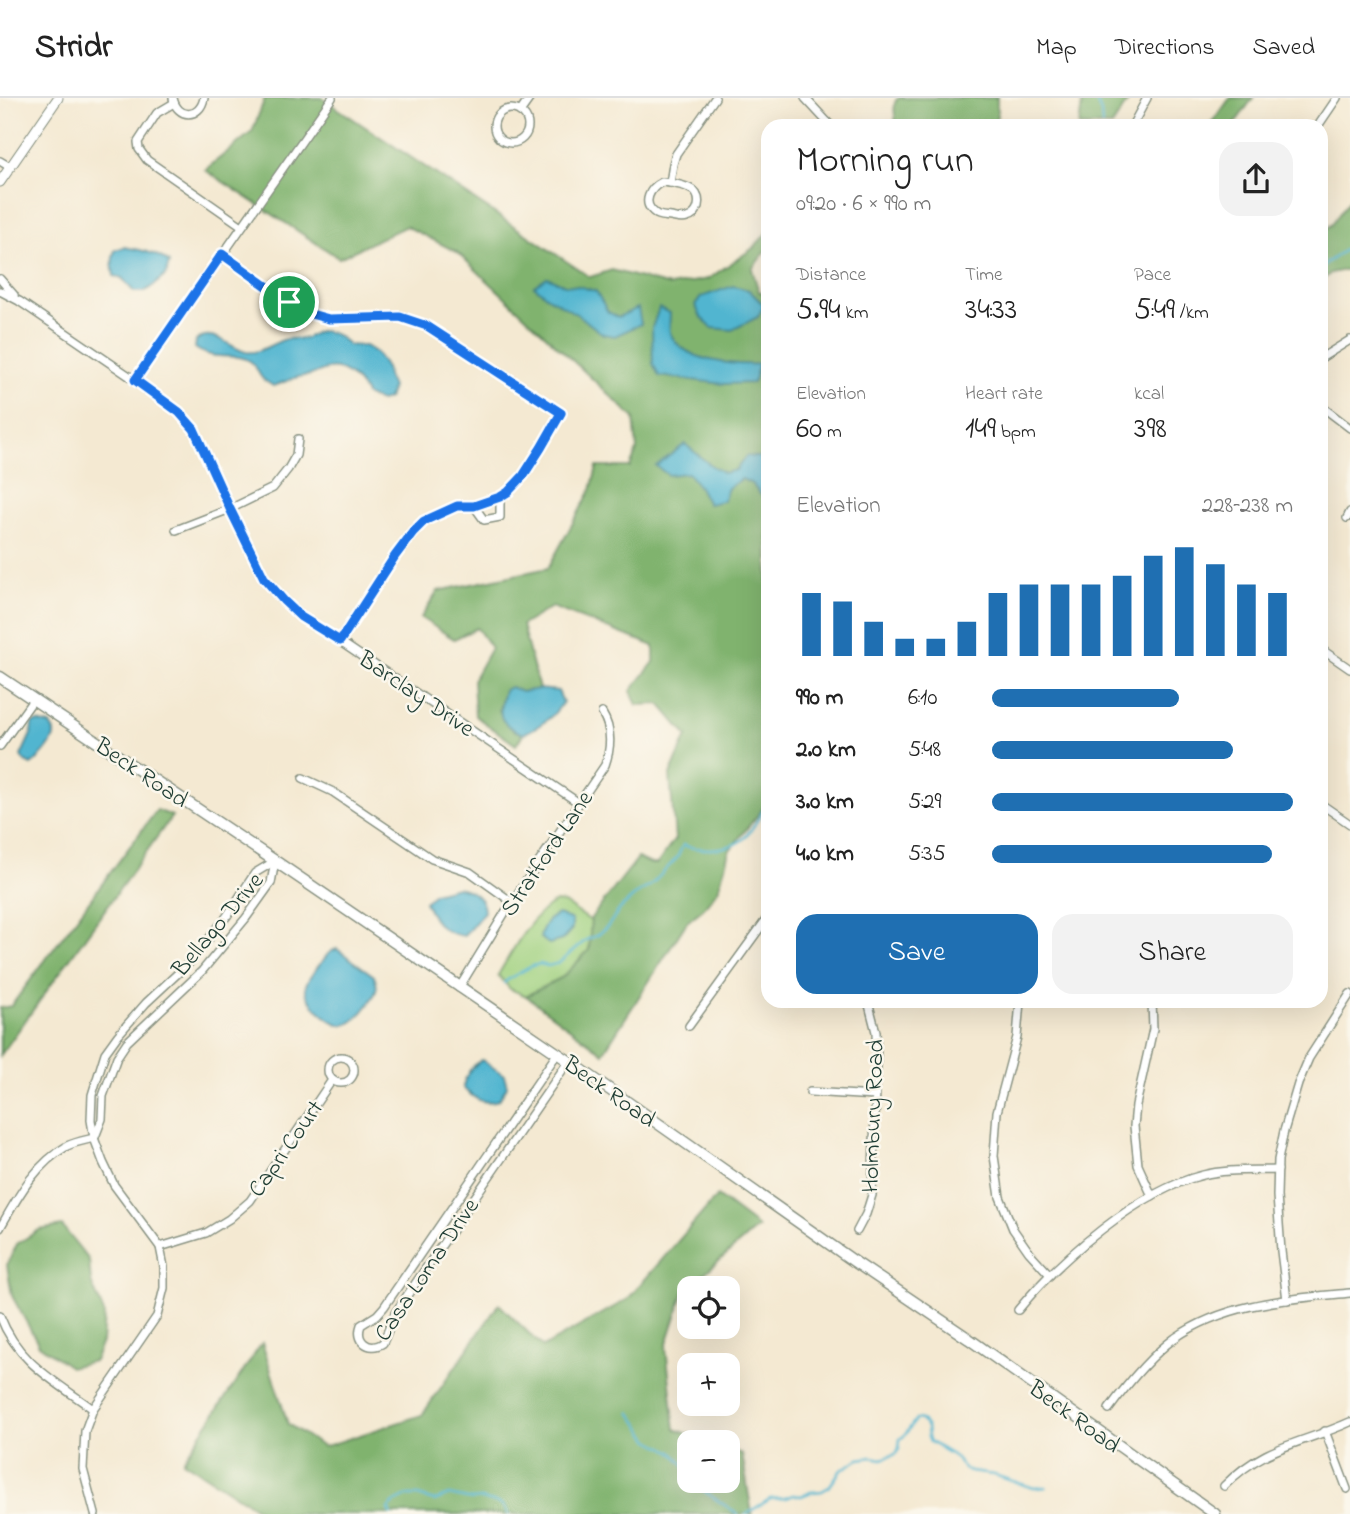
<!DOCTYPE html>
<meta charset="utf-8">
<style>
:root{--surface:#fff;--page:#f2f2f2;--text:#222;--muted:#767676;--line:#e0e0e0;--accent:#1f6fb2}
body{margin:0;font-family:"Indie Flower",sans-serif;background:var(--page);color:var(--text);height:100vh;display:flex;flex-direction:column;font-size:26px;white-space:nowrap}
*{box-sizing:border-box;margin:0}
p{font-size:23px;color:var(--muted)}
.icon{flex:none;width:38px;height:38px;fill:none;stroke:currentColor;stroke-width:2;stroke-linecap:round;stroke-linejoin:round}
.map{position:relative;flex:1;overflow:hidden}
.side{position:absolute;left:761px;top:21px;width:567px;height:889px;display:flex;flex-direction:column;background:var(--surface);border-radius:21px;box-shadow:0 7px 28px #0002}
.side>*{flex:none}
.tools{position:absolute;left:677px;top:1178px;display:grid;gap:14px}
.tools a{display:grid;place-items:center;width:63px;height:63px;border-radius:14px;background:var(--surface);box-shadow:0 7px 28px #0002;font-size:35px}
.pin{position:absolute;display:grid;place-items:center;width:60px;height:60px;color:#fff;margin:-30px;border:4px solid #fff;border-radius:50%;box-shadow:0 2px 7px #0007}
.round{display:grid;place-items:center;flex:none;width:74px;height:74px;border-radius:21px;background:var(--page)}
.summary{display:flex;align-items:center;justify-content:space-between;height:119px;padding:0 35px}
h1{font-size:38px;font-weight:600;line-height:52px}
.metrics{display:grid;grid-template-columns:repeat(3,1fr);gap:10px;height:119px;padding:7px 35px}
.metrics div{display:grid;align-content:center}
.metrics b{font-size:30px;font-weight:600}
.metrics small{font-size:19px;font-weight:400}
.metrics p{font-size:19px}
.chart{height:196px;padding:14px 35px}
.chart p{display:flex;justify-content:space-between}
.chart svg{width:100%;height:126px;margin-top:7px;stroke:var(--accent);stroke-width:6}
.button{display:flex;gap:14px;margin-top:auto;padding:14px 35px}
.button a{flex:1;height:80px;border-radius:21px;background:var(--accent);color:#fff;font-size:28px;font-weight:600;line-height:80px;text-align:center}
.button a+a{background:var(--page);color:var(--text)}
ul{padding:0 35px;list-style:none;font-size:23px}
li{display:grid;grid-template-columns:112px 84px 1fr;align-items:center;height:52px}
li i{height:18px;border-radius:9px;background:var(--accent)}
header{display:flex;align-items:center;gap:42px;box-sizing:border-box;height:98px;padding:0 35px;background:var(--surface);border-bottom:2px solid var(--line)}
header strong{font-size:33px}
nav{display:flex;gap:38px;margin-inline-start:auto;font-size:24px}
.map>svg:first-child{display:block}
</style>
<header>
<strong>Stridr</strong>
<nav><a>Map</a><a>Directions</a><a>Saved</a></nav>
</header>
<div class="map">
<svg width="1350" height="1416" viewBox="0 0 1350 1416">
<rect width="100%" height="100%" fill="#fbf7ec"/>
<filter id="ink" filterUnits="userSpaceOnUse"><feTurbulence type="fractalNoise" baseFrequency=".0143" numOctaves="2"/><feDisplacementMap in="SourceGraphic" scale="14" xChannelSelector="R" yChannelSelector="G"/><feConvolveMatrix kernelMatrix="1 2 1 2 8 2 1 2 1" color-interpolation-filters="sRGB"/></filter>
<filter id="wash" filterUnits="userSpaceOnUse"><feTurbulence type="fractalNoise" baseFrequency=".00686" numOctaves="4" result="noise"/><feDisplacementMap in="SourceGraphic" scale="28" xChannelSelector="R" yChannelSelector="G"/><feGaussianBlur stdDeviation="1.57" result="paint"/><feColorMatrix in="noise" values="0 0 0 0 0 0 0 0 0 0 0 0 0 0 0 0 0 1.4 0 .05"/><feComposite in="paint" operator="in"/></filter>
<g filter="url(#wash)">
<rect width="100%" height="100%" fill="#f4e9d2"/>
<path fill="#a1d180" stroke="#60875a" stroke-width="2" d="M 555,804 L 564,805 L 591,823 L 589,852 L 563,879 L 526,898 L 510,891 L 498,877 C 513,852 529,819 555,804 Z"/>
<g fill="#80b36e" stroke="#507851" stroke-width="2">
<polygon points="265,0 322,0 590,179 612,172 670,188 708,181 752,151 768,134 768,150 752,171 759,194 768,197 768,704 729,753 719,790 703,811 687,824 603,955 526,898 563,879 589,852 591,820 638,760 651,766 657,766 675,741 670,677 687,638 660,606 637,607 631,593 654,564 654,548 552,509 522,527 539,591 521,594 504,593 499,612 513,632 523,636 516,647 475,618 473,582 491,550 477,530 454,541 421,520 438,493 548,470 591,392 597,369 630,369 637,352 634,320 457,154 406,128 339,160 205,72 252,34"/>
<polygon points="900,0 997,0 997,28 896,28 894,8 896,2"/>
<polygon points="1076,0 1130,0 1112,28 1079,28 1082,5"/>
<polygon points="1230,0 1253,0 1233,28 1208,28 1218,17"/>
<polygon points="1350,101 1350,171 1331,175 1321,183 1321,134 1331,127"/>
<polygon points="157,712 172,718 0,958 0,910 11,908"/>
<polygon points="717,1098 758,1129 684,1193 666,1249 675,1331 710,1344 690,1344 690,1382 728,1382 728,1351 742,1356 752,1416 265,1416 183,1363 262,1245 288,1326 323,1349 422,1317 499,1206 543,1249 628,1201"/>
<polygon points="62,1128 89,1162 91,1184 104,1215 102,1244 94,1263 70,1269 39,1247 12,1198 7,1167 17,1146 39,1132"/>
</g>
<g fill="#51b5d0" stroke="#387982" stroke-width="2">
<path d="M 124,149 C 137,151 160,156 169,165 L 166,177 L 154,187 L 144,194 L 134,194 L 122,180 L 114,178 C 112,169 111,161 115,152 Z"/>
<polygon points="547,179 565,187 578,188 596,193 608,214 618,219 638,210 641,226 615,238 603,236 578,217 546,198 534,188"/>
<polygon points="733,188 749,192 764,207 758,219 732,232 712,230 701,219 695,207 701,199"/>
<path d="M 659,210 L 670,215 C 670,222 668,231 671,237 C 685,264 733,267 759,266 L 753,285 L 724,286 L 659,278 L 653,266 L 652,230 Z"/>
<path d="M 320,233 C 333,234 339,237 348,247 L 365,248 L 376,255 L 386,270 L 387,278 L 392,289 L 388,301 L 380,303 L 367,298 C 360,285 344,267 327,271 C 322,272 317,275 311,277 C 306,278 300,278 295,280 C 287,282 281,286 273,288 C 270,286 267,284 264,282 C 258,277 257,268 250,263 C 234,253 216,265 195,250 L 196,243 C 212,228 229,250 246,254 C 259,256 271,246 283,242 C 290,239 298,242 305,240 C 310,239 315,234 320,233 Z"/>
<polygon points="685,346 709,366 724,375 736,372 746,358 768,360 768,401 765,402 752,386 742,381 728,390 723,403 708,406 699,389 688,375 668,377 656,368"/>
<path d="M 511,589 L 521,594 L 539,591 L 558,593 L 563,604 C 553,620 540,628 523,636 C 497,625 498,617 504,592 Z"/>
<path d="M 38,624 L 50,627 C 53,632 55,633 54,638 C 52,647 38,662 31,667 L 25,664 L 21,658 L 31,636 L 32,625 Z"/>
<path d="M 457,789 C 471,792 484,799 484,814 L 464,838 C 441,835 434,824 425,804 L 434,795 Z"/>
<path d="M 558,816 L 572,822 L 572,831 L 562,842 L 549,846 L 540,840 C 543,827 546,822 558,816 Z"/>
<path d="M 337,851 L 374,878 C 376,883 378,888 376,893 C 372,903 354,928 343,927 C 331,927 302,901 306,887 C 309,878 322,864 328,856 L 332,853 Z"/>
<path d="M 482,962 L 504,977 L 507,988 L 499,1002 C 482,1007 475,1001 463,990 C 465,977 471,968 482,962 Z"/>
</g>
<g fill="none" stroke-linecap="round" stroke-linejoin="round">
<g stroke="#51b5d0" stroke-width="2.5">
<polyline points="1095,0 1101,14 1102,28"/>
<polyline points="1321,169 1350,148"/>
<path d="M 504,885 L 510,880 L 532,868 L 540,866 L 548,868 L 559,865 L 586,842 L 598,837 L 608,828 L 620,811 L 638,795 L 651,787 L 677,760 L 683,747 C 690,750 702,751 711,751 C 749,749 749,733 768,705"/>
<polyline points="630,1314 650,1342 671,1353 683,1365 690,1376"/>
<polyline points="694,1382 702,1392 738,1416"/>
<polyline points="391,1416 389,1411 393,1405 407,1398 418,1398 434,1403 449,1397 472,1402 481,1401 501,1406 509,1416"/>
<polyline points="746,1416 770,1401 785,1400 793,1397 801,1398 811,1394 822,1393 829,1389 841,1372 859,1361 872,1359 882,1361 896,1356 899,1350 900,1341 905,1337 916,1321 921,1322 927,1329 928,1339 930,1344 952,1357 966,1372 970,1374 994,1377 1034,1390 1046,1389"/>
</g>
</g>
</g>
<g filter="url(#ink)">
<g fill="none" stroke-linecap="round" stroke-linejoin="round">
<defs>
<g id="minor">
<path d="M 173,0 C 177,21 200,21 204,0"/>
<polyline points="805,0 831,28"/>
<polyline points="174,5 157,15 138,44 139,51 147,62 242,128"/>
<circle cx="511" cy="28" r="17"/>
<polyline points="520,14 530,0"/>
<polyline points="1132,28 1147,0"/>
<polyline points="1318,28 1337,0"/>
<polyline points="0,63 10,69"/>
<path d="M 662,84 C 672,85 686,87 694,93 C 702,101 699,117 687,120 C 682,122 676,120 671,119 C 665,118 659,119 655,115 C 641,105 650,90 662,84 Z"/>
<polyline points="670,85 673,66 676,56 715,0"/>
<polyline points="222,156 289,204 311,216 329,221 400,219 427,228 561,315 541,350 523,378 508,394 500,399 474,408 457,408 424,423 413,434 395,458 339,543"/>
<polyline points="0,181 14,197"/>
<polyline points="0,193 19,203 135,282 179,314 194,331 230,411 264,480 283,503 301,519 339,543 579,705"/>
<polyline points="1321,260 1350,242"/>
<polyline points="135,282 332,0"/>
<polyline points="1321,308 1350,330"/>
<polyline points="474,408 484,422 500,419 500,399"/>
<polyline points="1347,420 1350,414"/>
<polyline points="176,432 230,411 273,390 288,371 296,357 298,341"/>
<polyline points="1321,551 1350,571"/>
<polyline points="0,648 33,602"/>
<polyline points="303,680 333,694 432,761 470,774 512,804"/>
<polyline points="1321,706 1350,726"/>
<path d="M 459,890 L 509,808 L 605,667 C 611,650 612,631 602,615"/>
<polyline points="1020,903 1017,939 997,1014 994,1058 1000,1099 1013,1131 1029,1154 1050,1177"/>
<polyline points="1152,903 1153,931 1136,1007 1134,1028 1138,1067 1152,1098"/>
<polyline points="689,928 768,819"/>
<path d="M 557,956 L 384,1209 L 377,1217 L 361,1227 C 355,1243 369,1254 383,1245 L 395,1215 L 568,964"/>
<circle cx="341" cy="972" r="13"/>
<polyline points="810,994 875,998"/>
<polyline points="95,1039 102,1021 103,998 117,959 127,944 202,873 246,820 271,785 275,763"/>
<path d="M 0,1130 C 18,1099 34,1067 67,1048 C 75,1044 86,1042 94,1040"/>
<polyline points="857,1133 866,1116 872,1097 877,966 876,934 868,903"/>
<polyline points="160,1149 206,1135 229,1121 250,1103 332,982"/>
<polyline points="1287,1202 1281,1153 1277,1098 1278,1062 1284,1033 1298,986 1309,960 1350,896"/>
<path d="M 1018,1212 C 1060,1161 1138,1093 1203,1077 C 1227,1071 1253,1073 1278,1072"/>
<path d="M 0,1218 C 18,1265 55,1283 93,1311"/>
<path d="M 1109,1311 C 1128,1285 1149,1259 1175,1240 C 1227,1204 1290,1201 1350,1195"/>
<polyline points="1325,1333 1347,1391"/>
<path d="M 1224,1388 C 1264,1347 1302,1346 1350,1324"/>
<polyline points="95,1416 83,1371 85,1333 93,1311 157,1218 164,1190 164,1169 160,1149 114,1087 103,1064 94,1040 91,1022 92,997 105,955 118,937 146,905 191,863 227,818 255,775 275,763"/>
</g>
<polyline id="tertiary" points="0,84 58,0"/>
<polyline id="secondary" points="0,579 275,763 579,970 855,1164 969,1241 1215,1416"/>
</defs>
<use href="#minor" stroke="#8a9383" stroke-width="10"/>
<use href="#tertiary" stroke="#8a9383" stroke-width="11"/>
<use href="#secondary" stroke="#8a9383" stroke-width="13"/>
<use href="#minor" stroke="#fff" stroke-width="7"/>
<use href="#tertiary" stroke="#fff" stroke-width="9"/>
<use href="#secondary" stroke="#fff" stroke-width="10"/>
</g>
</g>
<g fill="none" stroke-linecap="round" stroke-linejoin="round" filter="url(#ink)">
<defs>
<polygon id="route" points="222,156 289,204 311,216 329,221 400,219 427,228 561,315 541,350 523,378 508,394 500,399 474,408 457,408 424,423 413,434 395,458 340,543 301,519 284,503 264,480 230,411 194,331 179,314 135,282"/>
</defs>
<use href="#route" stroke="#fff" stroke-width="14"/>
<use href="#route" stroke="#1a73e8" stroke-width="9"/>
</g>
<g text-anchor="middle" stroke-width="5" stroke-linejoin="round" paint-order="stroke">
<g font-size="24" fill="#1f3d34" stroke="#fbf7ec">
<text transform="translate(417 595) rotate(34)" y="8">Barclay Drive</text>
<text transform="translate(142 674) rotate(34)" y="8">Beck Road</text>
<text transform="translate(546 755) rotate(-56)" y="8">Stratford Lane</text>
<text transform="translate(217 826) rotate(-50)" y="8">Bellago Drive</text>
<text transform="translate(610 993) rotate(35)" y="8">Beck Road</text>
<text transform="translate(872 1018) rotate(-88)" y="8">Holmbury Road</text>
<text transform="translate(285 1050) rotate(-55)" y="8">Capri Court</text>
<text transform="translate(426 1171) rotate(-56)" y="8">Casa Loma Drive</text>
<text transform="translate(1075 1318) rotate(36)" y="8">Beck Road</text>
</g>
</g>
</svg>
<div class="tools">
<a><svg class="icon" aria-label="locate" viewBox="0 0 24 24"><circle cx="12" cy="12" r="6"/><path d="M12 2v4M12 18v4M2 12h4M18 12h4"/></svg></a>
<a>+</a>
<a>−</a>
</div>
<div class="pin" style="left:289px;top:204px;background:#1e9e55"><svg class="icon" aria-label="arrive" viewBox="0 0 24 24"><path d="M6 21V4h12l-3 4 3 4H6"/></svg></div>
<section class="side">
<div class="summary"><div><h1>Morning run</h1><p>09:20 · 6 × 990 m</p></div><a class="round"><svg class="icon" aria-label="share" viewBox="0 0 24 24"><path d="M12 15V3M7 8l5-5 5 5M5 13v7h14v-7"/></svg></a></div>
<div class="metrics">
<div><p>Distance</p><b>5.94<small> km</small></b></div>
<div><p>Time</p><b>34:33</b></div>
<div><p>Pace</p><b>5:49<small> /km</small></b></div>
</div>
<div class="metrics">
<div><p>Elevation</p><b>60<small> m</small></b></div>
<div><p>Heart rate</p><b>149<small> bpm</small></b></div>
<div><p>kcal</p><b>398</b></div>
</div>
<div class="chart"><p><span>Elevation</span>228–238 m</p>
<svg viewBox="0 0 160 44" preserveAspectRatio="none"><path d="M5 44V22M15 44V25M25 44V32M35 44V38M45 44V38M55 44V32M65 44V22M75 44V19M85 44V19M95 44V19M105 44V16M115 44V9M125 44V6M135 44V12M145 44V19M155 44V22"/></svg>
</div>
<ul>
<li><b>990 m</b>6:10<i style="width:62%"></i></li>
<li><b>2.0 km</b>5:48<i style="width:80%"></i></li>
<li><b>3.0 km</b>5:29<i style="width:100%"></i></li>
<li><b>4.0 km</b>5:35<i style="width:93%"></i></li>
</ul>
<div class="button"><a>Save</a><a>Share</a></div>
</section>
</div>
